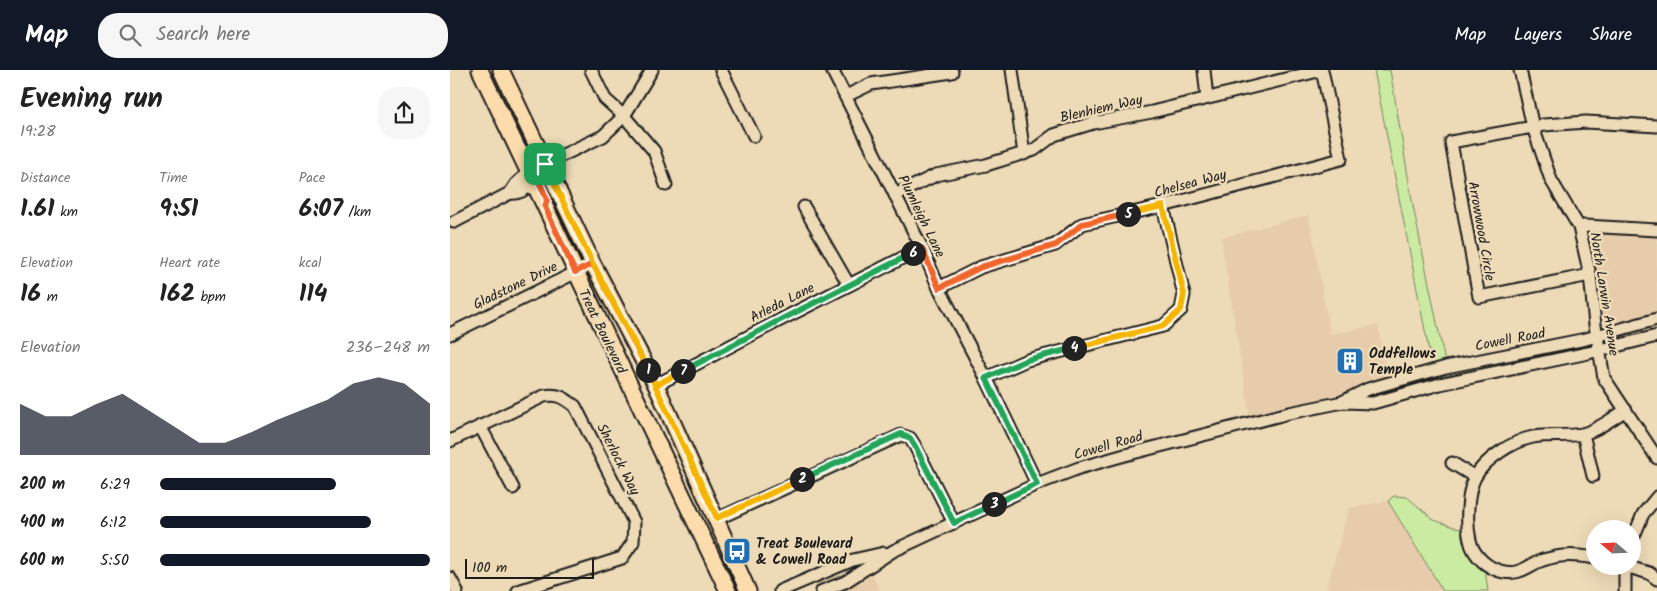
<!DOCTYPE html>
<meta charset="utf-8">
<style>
:root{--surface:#fff;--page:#f6f6f6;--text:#222;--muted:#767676;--accent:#111827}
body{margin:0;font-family:Kalam,sans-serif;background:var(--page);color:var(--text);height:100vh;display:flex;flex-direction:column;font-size:19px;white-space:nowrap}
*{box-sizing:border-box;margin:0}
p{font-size:16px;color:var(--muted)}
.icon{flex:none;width:28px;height:28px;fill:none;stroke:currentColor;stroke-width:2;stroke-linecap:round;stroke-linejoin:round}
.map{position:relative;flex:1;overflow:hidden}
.drawer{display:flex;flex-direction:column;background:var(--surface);width:450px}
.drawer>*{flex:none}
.needle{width:32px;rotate:289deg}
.controls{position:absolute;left:1136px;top:450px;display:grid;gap:10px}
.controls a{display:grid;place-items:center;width:55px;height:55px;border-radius:50%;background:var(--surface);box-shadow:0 5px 20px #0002;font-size:25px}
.scale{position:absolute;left:15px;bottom:12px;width:129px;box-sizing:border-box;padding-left:5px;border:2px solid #1c1c1c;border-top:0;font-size:14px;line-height:18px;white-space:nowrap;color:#1c1c1c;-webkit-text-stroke:4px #eddab7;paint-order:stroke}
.pin{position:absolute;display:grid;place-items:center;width:42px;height:42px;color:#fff;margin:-21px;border-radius:10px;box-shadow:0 2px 8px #0006}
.km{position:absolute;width:25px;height:25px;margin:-12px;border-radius:50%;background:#222;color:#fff;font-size:14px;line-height:25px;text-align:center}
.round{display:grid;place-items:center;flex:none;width:52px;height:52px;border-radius:20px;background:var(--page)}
.head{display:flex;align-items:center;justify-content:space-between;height:85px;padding:0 20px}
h1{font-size:28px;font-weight:800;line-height:38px}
.figures{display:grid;grid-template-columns:repeat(3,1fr);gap:8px;height:85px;padding:5px 20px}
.figures div{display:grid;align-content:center}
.figures b{font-size:25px;font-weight:800}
.figures small{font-size:14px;font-weight:400}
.figures p{font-size:14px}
.chart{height:140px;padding:10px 20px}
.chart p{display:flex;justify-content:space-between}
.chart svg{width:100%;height:90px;margin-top:5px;fill:var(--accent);opacity:.7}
ul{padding:0 20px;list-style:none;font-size:16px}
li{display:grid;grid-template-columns:80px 60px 1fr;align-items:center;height:38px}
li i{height:12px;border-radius:6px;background:var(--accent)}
header{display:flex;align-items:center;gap:30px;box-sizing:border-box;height:70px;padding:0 25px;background:var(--accent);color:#fff}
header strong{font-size:24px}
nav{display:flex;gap:28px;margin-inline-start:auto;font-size:18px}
.search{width:350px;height:45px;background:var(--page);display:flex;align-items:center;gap:12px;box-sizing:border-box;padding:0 18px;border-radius:20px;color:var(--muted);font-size:19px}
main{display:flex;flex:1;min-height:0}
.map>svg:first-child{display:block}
</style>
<header>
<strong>Map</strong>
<div class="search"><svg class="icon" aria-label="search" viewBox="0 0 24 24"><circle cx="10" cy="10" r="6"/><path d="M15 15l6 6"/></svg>Search here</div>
<nav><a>Map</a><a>Layers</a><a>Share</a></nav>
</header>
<main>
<section class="drawer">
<div class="head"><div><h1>Evening run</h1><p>19:28</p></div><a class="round"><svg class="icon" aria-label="share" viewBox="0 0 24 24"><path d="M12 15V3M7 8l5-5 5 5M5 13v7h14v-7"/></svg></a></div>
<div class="figures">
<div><p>Distance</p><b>1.61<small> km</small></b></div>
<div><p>Time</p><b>9:51</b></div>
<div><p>Pace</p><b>6:07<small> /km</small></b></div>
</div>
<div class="figures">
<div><p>Elevation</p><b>16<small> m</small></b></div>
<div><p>Heart rate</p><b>162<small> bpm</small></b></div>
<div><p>kcal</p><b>114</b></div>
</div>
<div class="chart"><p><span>Elevation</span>236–248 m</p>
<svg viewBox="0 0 160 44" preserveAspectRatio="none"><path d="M0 44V19L10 25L20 25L30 19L40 14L50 22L60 30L70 38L80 38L90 33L100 27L110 22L120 17L130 9L140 6L150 9L160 19V44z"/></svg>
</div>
<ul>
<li><b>200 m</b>6:29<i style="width:65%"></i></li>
<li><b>400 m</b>6:12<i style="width:78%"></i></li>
<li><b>600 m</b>5:50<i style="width:100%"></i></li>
</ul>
</section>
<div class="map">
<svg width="1207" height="521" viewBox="0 0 1207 521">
<rect width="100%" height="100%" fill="#eddab7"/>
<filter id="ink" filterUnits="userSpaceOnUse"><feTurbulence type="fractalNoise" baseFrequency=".02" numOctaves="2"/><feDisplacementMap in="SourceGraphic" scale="10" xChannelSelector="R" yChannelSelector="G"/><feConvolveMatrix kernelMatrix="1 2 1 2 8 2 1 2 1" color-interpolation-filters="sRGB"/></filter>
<g filter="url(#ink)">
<g fill="#e6ccaa">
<polygon points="859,145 880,264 928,255 939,314 801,353 771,168"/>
<polygon points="1135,156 1207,160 1207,249 1147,267"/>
<polygon points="938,431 993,521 876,521 899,438"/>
<polygon points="418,497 430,521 372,521"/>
</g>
<g fill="#cbeba3" stroke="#748460">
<polygon points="924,0 940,0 963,136 996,297 983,301"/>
<polygon points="944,426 957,427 984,450 1018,462 1034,494 1038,521 993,521 938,431"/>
</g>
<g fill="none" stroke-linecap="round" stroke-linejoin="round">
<defs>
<g id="minor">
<polyline points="141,0 155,29 174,46 204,81 216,115"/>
<polyline points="271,0 304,66"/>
<polyline points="382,0 472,178 489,218 536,308 587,414"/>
<polyline points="562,0 574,84"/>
<polyline points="754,0 757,28"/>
<polyline points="1070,0 1083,57 1101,110 1129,157 1140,205 1145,255 1154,308 1207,388"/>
<polyline points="396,26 421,14 502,2"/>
<polyline points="73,81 79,90 92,95 153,66 174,46 202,0"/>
<polyline points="60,123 66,114 79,102"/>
<polyline points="445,125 486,105 536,95 584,80 604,65 643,53 702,42 872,0 891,89 713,136 632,154 605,175 531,197 489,218"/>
<polyline points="354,137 399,215"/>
<path d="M 4,152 L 60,123 C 69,125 77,118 84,113"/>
<polyline points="1129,157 1135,156 1207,160"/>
<polyline points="1140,205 1029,227 1001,72 1094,55 1136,52 1207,56"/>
<polyline points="0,264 143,194"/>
<polyline points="536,308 577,290 713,256 731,240 734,225 713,136"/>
<polyline points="206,315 334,248 472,178"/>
<polyline points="894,331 918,319 996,297 1136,269 1207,249"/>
<polyline points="30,356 63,418"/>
<polyline points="1133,364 1143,406"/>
<path d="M 0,371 L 94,326 C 108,323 114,328 125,336 L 184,452 L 183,472 L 172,488 L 68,521"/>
<polyline points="1002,393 1025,407"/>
<polyline points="267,449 451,365 460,368 465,376 504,453"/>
<polyline points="1182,471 1193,444 1207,427"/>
<path d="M 1145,488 C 1124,485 1113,484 1093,490 C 1078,495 1071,505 1054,502 C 1038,499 1023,486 1020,470 C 1016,453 1017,423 1025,407 C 1035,389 1063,371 1083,367 C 1099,364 1117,367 1132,364 C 1148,360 1163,348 1176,340"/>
<polyline points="1175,496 1199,503 1207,509"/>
<polyline points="0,508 7,521"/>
<polyline points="330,521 403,490 434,483"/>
<polyline points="372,521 395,512 443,481 587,414 629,398 675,385 839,343 893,332 923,333 990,314 1138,283 1207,266"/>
<polyline points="1175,521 1175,496"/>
</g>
<g id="major">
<polyline points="30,0 278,521"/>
<polyline points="51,0 143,194 206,315 298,521"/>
</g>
</defs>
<use href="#minor" stroke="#1c1c1c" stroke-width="15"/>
<use href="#major" stroke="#1c1c1c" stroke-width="19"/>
<use href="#minor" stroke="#eddab7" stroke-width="11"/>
<use href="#major" stroke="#fcdcac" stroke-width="15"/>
</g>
</g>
<g fill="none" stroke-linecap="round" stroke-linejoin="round" filter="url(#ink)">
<defs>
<polyline id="split-1" points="95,94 88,109 97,130 95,137 125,202 143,194 198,300"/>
<polyline id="split-2" points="198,300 267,448 352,409"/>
<polyline id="split-3" points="352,409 451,364 460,368 465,376 504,453 544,434"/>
<polyline id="split-4" points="544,434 587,414 536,308 577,290 624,278"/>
<polyline id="split-5" points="624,278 713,256 731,240 734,224 713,136 678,144"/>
<polyline id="split-6" points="463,183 472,178 489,218 531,197 606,175 632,154 678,144"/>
<polyline id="split-7" points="233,301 334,248 463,183"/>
<polyline id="split-8" points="95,94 143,194 206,315 233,301"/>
</defs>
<use href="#split-1" stroke="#fff" stroke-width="10"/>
<use href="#split-2" stroke="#fff" stroke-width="10"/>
<use href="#split-3" stroke="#fff" stroke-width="10"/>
<use href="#split-4" stroke="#fff" stroke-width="10"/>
<use href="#split-5" stroke="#fff" stroke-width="10"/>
<use href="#split-6" stroke="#fff" stroke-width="10"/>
<use href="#split-7" stroke="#fff" stroke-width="10"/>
<use href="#split-8" stroke="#fff" stroke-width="10"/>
<use href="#split-1" stroke="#f0652b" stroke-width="6"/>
<use href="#split-2" stroke="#f5b400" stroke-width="6"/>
<use href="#split-3" stroke="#22a559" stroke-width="6"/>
<use href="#split-4" stroke="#22a559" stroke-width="6"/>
<use href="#split-5" stroke="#f5b400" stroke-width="6"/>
<use href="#split-6" stroke="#f0652b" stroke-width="6"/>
<use href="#split-7" stroke="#22a559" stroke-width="6"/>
<use href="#split-8" stroke="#f5b400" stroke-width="6"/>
</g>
<defs>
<symbol id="building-square" viewBox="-11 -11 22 22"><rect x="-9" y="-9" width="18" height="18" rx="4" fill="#1f6fb2" stroke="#eddab7"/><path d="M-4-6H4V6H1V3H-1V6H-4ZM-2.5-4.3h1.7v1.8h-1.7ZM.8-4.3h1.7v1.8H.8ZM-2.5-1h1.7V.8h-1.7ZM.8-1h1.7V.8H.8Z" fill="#fff"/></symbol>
<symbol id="bus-square" viewBox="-11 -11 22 22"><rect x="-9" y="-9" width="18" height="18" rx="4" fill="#1f6fb2" stroke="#eddab7"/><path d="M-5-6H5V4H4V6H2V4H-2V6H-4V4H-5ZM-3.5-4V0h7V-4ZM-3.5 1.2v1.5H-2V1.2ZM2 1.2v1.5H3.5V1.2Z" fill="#fff"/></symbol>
</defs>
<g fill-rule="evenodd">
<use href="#building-square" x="884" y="275" width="32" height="32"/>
<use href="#bus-square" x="271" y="465" width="32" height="32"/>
</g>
<g text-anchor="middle" stroke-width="5" stroke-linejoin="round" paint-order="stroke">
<g font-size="14" fill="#1c1c1c" stroke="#eddab7">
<text transform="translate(651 38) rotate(-13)" y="5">Blenhiem Way</text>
<text transform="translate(740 113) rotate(-15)" y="5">Chelsea Way</text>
<text transform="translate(472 146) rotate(64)" y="5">Plumleigh Lane</text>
<text transform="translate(1032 161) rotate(80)" y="5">Arrowwood Circle</text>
<text transform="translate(65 215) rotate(-26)" y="5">Gladstone Drive</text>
<text transform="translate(1155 224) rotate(81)" y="5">North Larwin Avenue</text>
<text transform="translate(332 232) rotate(-27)" y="5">Arleda Lane</text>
<text transform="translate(153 261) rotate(64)" y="5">Treat Boulevard</text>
<text transform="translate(1060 269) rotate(-11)" y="5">Cowell Road</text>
<text transform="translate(658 375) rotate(-16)" y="5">Cowell Road</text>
<text transform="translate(169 389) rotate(63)" y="5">Sherlock Way</text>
</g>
<g font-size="14" font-weight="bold" fill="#1c1c1c" stroke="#eddab7" text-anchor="start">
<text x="919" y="288">Oddfellows<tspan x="919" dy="16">Temple</tspan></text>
<text x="306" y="478">Treat Boulevard<tspan x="306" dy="16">&amp; Cowell Road</tspan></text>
</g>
</g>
</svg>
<div class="controls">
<a><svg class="needle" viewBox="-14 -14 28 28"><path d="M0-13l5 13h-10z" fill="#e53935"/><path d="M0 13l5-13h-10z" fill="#767676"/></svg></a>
</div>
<div class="scale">100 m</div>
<div class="pin" style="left:95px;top:94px;background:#1e9e55"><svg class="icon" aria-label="arrive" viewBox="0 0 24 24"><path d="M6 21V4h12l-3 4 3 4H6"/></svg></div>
<b class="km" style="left:198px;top:300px">1</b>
<b class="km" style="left:352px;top:409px">2</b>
<b class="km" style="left:544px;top:434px">3</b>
<b class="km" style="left:624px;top:278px">4</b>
<b class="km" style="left:678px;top:144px">5</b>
<b class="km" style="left:463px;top:183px">6</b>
<b class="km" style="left:233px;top:301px">7</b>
</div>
</main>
